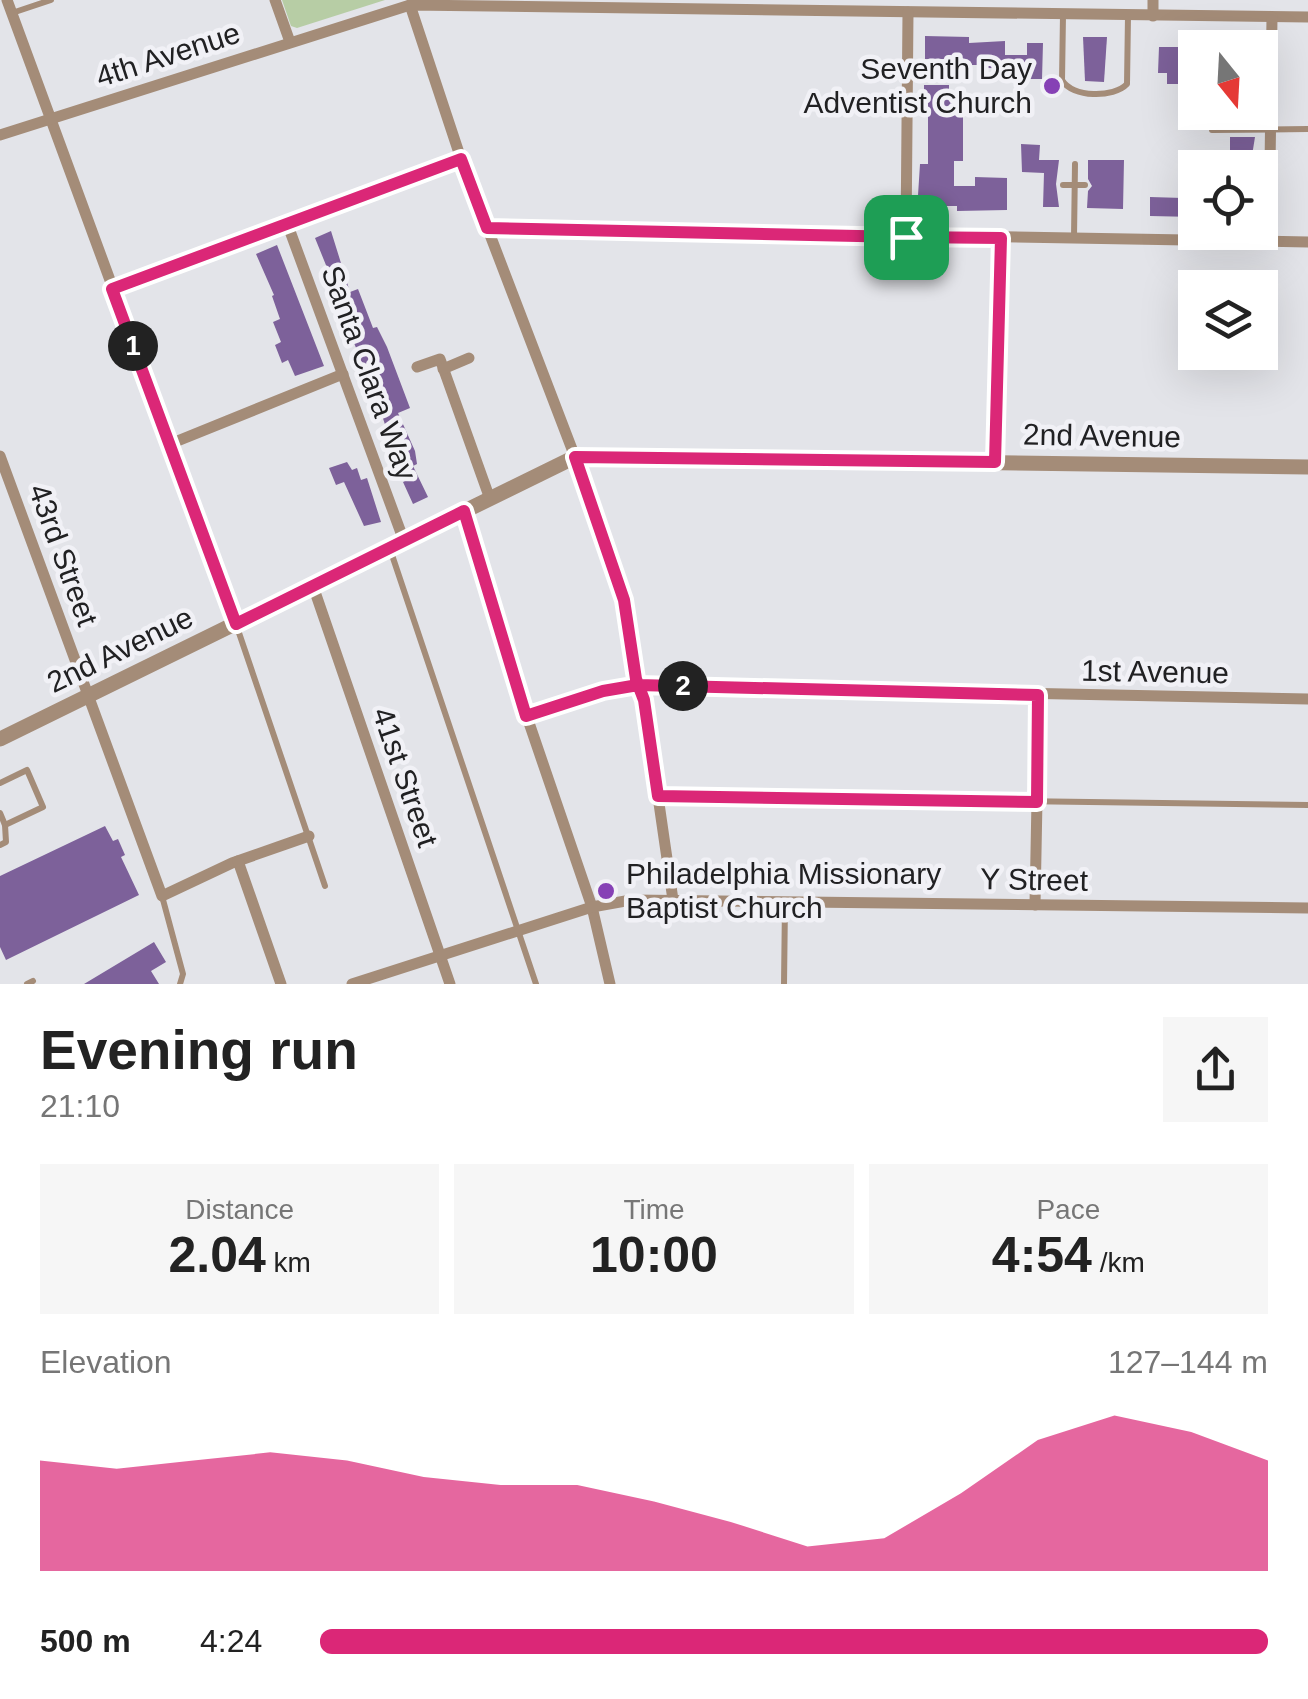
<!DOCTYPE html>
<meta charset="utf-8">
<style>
:root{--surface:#fff;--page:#f6f6f6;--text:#222;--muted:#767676;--accent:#db2777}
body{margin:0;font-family:Arial,sans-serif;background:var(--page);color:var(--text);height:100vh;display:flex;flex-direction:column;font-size:38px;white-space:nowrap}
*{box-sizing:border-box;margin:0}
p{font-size:32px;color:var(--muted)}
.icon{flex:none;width:55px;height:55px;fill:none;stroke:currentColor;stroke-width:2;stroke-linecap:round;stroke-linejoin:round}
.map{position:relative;height:984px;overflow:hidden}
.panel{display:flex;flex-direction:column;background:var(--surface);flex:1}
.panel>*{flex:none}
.needle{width:65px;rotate:162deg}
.tools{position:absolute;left:1178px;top:30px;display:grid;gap:20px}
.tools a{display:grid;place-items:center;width:100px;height:100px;border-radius:0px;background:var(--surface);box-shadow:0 10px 40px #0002;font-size:50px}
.pin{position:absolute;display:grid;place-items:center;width:85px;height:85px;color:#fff;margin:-42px;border-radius:20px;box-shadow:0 5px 15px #0006}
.km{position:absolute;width:50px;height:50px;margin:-25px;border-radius:50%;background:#222;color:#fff;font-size:28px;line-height:50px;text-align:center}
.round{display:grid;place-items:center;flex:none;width:105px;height:105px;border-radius:0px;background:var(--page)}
.head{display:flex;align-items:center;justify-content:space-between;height:170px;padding:0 40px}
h1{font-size:55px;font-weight:800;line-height:75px}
.metrics{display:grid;grid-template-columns:repeat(3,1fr);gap:15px;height:170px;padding:10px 40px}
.metrics div{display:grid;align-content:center;border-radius:0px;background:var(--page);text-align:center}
.metrics b{font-size:50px;font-weight:800}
.metrics small{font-size:28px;font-weight:400}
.metrics p{font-size:28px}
.chart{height:280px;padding:20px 40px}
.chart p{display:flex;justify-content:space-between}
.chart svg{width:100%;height:180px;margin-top:10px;fill:var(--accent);opacity:.7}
ul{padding:0 40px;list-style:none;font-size:32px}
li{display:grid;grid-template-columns:160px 120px 1fr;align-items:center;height:75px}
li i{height:25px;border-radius:12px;background:var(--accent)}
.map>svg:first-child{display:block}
</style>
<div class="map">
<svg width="1308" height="984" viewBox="0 0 1308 984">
<rect width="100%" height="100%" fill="#e3e4e9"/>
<polygon fill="#b7cda5" points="282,0 385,0 297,28 291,26"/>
<g fill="#7d619a">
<polygon points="1188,34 1233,38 1233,48 1195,48 1195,94 1180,93 1180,84 1167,84 1167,73 1158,73 1159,47 1183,47 1184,38 1188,38"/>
<polygon points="925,36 969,37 969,43 1005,41 1005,55 1027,55 1027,43 1043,43 1042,79 1029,79 1029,71 1026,69 987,68 987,65 953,65 953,59 925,59"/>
<polygon points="1083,37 1107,37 1104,82 1085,81"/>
<polygon points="924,85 949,85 949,90 954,90 953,106 963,106 963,161 954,161 954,186 975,186 975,177 1007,178 1007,210 957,211 957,206 934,206 934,211 917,211 920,164 928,164 928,101 924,101"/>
<polygon points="1230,137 1255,137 1250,168 1230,168"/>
<polygon points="1021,144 1040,145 1039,160 1059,160 1056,184 1059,207 1043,207 1044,173 1022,172"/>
<polygon points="1088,160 1124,160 1123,209 1087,208 1088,191 1092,186 1088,179"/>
<polygon points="1183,181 1195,181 1195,217 1150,216 1150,197 1183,198"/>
<polygon points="331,231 350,292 358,289 373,328 377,327 387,347 410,408 398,413 415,451 417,464 413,466 428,497 413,504 403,482 409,479 391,443 377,400 344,318 347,317 315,238"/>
<polygon points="277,245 324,366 295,376 288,360 282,363 275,345 281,342 273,322 280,319 272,296 274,295 256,254"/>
<polygon points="347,462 352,470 357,468 361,480 367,478 381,522 364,526 344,482 336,485 329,468"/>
<polygon points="105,826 113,841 118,839 125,855 121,857 139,895 6,960 0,947 0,876"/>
<polygon points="154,942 166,962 151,971 159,984 84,984"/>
</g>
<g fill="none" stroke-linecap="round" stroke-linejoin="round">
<g stroke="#a48c78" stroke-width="6">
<polyline points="12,13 51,0"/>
<path d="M 1063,15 L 1062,80 C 1072,98 1114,98 1127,84 L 1128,16"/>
<polyline points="1212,130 1308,129"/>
<polyline points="1063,185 1085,185"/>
<polyline points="1074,237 1075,164"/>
<polyline points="390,549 536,984"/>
<polyline points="237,627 325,886"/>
<polyline points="0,783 27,770 43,807 5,825"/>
<polyline points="659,796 1308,805"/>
<polyline points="0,813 5,825 6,842 0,845"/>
<polyline points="162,896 183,974 180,984"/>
<polyline points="27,984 33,981"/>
<polyline points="784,984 785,903"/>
</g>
<g stroke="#a48c78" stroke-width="11">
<polyline points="7,0 236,623"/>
<polyline points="275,0 290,42"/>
<polyline points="1153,0 1153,16"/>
<polyline points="410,5 461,159 575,457 625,600 636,679 644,700 673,900"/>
<polyline points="0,135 410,5 1308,17"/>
<polyline points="287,223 404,541"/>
<polyline points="487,228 1308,242"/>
<polyline points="906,237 908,12"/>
<polyline points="1269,241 1272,17"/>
<polyline points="112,289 461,159"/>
<polyline points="417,367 440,359 490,499"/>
<polyline points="443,369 469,358"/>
<polyline points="170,444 343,374"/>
<polyline points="0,456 162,896 232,863 309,836"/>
<polyline points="995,462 1001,238"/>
<polyline points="464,511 494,601 498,632 592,907 610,984"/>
<polyline points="313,586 450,984"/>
<polyline points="526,715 603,691 639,685 1308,699"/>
<polyline points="238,861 281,984"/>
<polyline points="1035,905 1039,695"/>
<polyline points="352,984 592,907 631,900 1308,908"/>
</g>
<polyline stroke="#a48c78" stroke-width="15" points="0,739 575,457 1308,467"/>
</g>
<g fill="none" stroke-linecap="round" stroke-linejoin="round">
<defs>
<polyline id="route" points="906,237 487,228 461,159 112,289 236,624 464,511 526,716 603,691 638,685 1038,695 1037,802 658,796 644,700 636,679 624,600 575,457 995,462 1001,238 906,237"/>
</defs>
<use href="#route" stroke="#fff" stroke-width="20"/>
<use href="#route" stroke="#db2777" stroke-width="12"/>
</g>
<g fill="#8641b5" stroke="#f1f1f6" stroke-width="4">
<circle cx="1052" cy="86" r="10"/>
<circle cx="606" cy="891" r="10"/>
</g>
<g text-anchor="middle" stroke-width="9" stroke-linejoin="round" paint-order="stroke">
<g font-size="30" fill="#212123" stroke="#f1f1f6">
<text transform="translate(168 55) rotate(-18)" y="10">4th Avenue</text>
<text transform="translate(369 373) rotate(70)" y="10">Santa Clara Way</text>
<text transform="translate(1102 436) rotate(1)" y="10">2nd Avenue</text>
<text transform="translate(63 555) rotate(70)" y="10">43rd Street</text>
<text transform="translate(120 650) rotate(-26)" y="10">2nd Avenue</text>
<text transform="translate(1155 672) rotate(1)" y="10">1st Avenue</text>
<text transform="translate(405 777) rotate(71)" y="10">41st Street</text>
<text transform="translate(1034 880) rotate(1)" y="10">Y Street</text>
</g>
<g font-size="30" fill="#212123" stroke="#f1f1f6" text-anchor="end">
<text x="1032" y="79">Seventh Day<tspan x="1032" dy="34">Adventist Church</tspan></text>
<text x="626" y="884" text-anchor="start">Philadelphia Missionary<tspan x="626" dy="34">Baptist Church</tspan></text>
</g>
</g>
</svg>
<div class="tools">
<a><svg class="needle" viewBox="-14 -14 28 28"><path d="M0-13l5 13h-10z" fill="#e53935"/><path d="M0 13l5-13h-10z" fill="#767676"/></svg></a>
<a><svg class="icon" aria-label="locate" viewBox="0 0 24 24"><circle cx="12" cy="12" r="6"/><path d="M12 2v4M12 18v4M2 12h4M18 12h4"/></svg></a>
<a><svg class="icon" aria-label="layers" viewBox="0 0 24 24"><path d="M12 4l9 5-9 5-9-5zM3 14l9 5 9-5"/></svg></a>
</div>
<div class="pin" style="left:906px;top:237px;background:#1e9e55"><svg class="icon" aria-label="arrive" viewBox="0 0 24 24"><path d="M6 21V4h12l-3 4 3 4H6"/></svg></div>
<b class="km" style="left:133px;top:346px">1</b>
<b class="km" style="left:683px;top:686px">2</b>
</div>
<section class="panel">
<div class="head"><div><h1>Evening run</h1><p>21:10</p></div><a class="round"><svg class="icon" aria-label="share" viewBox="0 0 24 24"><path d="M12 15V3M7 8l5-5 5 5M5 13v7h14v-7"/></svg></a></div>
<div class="metrics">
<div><p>Distance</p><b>2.04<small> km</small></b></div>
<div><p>Time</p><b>10:00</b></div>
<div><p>Pace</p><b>4:54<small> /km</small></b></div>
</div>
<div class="chart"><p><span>Elevation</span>127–144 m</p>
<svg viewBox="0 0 160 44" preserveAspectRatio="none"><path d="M0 44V17L10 19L20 17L30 15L40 17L50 21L60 23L70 23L80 27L90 32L100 38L110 36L120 25L130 12L140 6L150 10L160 17V44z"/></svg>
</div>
<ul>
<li><b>500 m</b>4:24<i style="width:100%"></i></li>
</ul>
</section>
